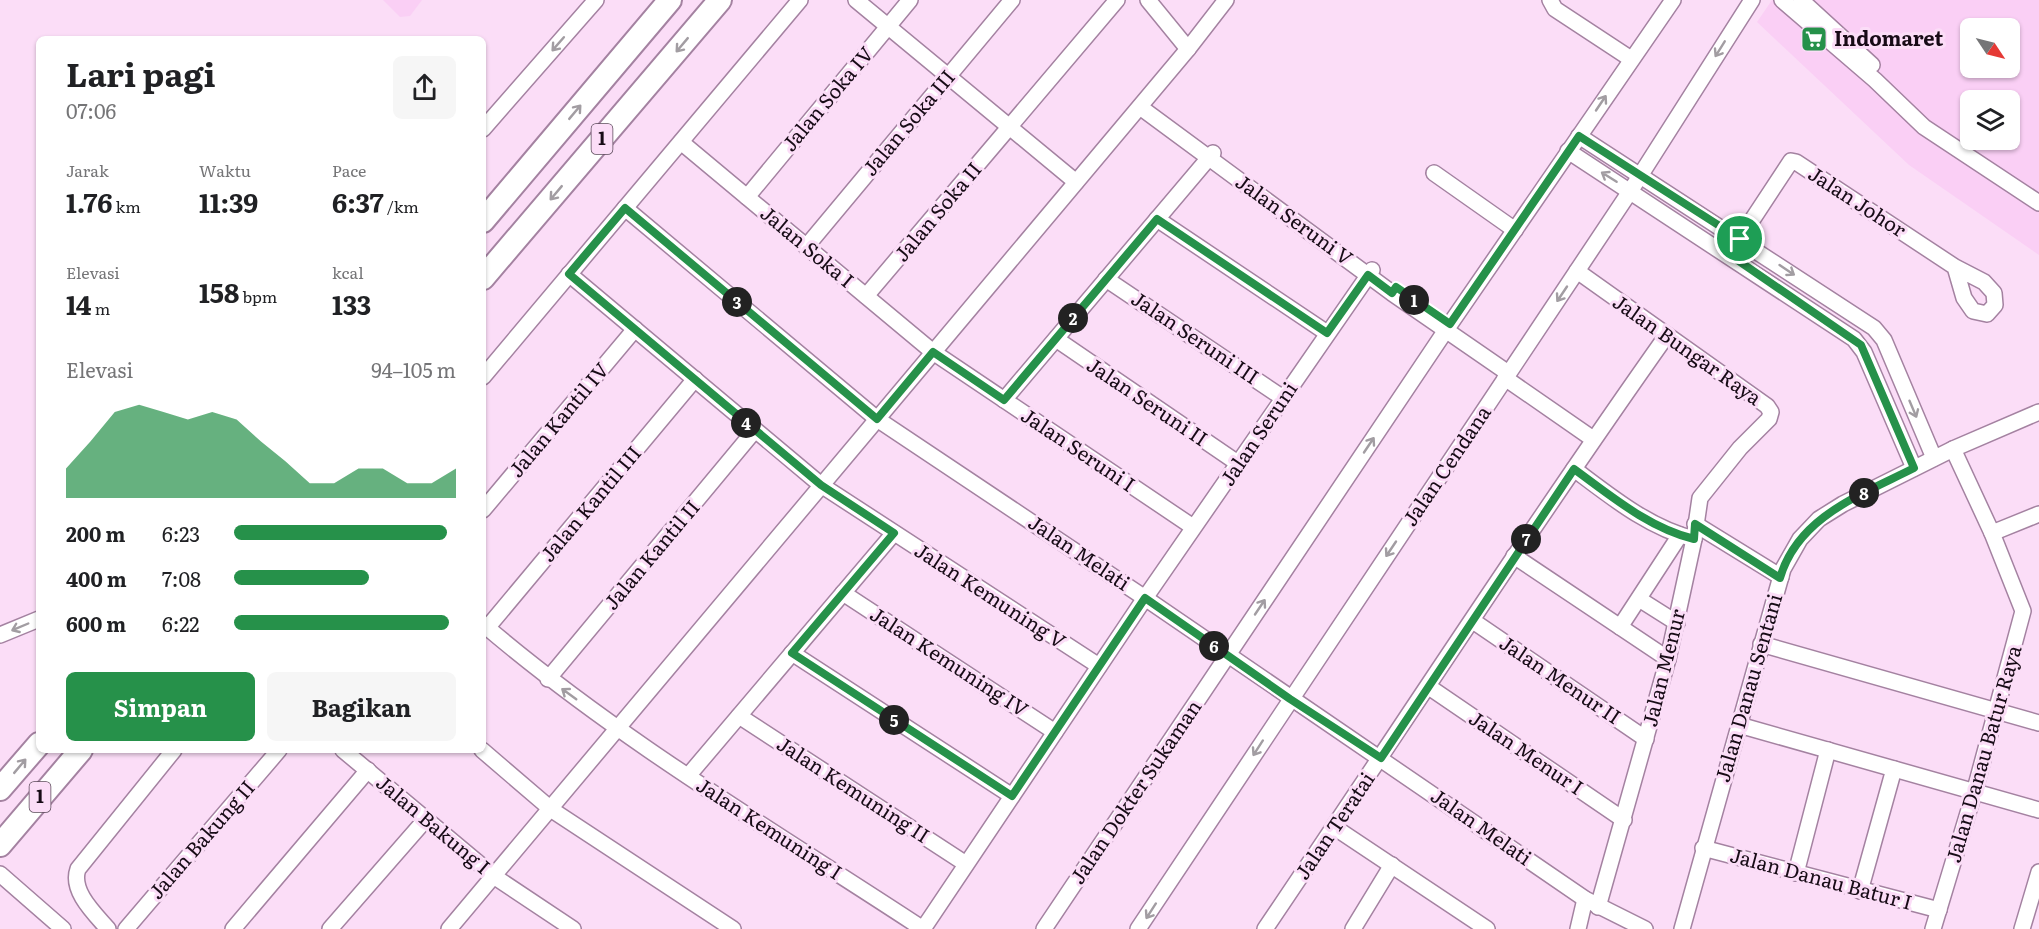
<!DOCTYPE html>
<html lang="id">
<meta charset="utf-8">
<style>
:root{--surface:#fff;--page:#f6f6f6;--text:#202124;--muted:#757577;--accent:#26914a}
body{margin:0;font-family:Literata,serif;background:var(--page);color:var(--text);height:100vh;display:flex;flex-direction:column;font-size:22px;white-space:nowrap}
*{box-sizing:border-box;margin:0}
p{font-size:20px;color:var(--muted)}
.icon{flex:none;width:33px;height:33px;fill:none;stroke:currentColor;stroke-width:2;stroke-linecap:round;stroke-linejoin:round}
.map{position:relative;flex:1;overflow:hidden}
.details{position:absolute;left:36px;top:36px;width:450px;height:717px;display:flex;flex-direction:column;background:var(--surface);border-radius:9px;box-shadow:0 2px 4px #0004}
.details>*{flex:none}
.needle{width:39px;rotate:125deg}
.tools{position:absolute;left:1960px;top:18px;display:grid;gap:12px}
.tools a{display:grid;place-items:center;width:60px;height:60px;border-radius:9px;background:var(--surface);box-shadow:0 2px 4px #0004;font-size:30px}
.pin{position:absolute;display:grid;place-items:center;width:51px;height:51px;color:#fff;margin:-26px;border:3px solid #fff;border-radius:50%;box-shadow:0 2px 6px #0007}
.km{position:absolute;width:30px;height:30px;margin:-15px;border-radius:50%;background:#222;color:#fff;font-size:16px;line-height:30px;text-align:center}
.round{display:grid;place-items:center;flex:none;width:63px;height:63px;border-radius:9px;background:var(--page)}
.summary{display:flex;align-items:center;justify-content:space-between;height:102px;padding:0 30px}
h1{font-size:33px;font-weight:700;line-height:45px}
.stats{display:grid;grid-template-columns:repeat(3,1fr);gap:9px;height:102px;padding:6px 30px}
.stats div{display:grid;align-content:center}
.stats b{font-size:26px;font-weight:700}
.stats small{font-size:16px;font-weight:400}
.stats p{font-size:16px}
.chart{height:168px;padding:12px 30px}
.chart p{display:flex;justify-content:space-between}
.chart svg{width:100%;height:108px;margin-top:6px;fill:var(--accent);opacity:.7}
.action{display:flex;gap:12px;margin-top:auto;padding:12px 30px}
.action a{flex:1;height:69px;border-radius:9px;background:var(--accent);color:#fff;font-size:24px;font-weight:700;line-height:69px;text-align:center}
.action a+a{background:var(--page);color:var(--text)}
ul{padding:0 30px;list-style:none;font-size:20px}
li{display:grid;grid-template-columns:96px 72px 1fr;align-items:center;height:45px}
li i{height:15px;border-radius:8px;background:var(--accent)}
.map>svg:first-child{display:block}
</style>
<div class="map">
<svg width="2039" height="929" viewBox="0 0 2039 929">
<rect width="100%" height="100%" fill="#fbddf7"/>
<g fill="#facff5" fill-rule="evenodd">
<polygon points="383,0 422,0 410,16 400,17"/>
<path d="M 1772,0 L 2039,0 L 2039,255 L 1909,165 L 1757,22 ZM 1971,28 L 2010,28 L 2010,68 L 1971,68 ZM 1971,100 L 2010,100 L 2010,140 L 1971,140 Z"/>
</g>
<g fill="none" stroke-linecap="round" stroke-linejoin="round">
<defs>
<g id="minor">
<polyline points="856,0 1076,182"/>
<polyline points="1148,0 1188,49"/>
<polyline points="1550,0 1555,9 1631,59"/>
<polyline points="1782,0 1875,80 1924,127 2039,203"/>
<polyline points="1801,0 1872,65"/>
<polyline points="1140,107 1392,293 1508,373"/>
<polyline points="483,129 596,0"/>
<polyline points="1579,136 1874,328 1884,340 1934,458"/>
<polyline points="681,142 933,352 1193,527"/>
<polyline points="1568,151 1854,339 1864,352 1914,468"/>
<polyline points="1434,173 1515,230"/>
<polyline points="747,197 910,0"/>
<polyline points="625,208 877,419 1145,598 1585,899 1645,929"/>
<polyline points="1157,219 1327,333"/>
<polyline points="1735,246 1791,161 1796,162 1955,267 1984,282 1994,293 1995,305 1987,314 1973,311 1964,298 1955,267"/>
<polyline points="806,247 1012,0"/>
<polyline points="1577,271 1767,406 1771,412 1769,419 1740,448 1700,498 1694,539 1668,659 1598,907"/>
<polyline points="569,274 821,485 1099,666"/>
<polyline points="1106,279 1283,398"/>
<polyline points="866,296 1117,0"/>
<polyline points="1056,339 1239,464"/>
<polyline points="483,377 800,0"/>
<polyline points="1505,378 1593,439"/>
<polyline points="1004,400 1213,153"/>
<path d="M 1574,469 C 1610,496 1649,528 1694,539"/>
<polyline points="483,510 635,329"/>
<polyline points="1695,524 1781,577"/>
<polyline points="1992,533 2039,514"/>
<polyline points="1514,556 1668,659"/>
<polyline points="843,593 1055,732"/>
<polyline points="1639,599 1677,623"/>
<polyline points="1473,621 1646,739"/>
<path d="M 483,624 C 619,740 774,831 923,929"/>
<polyline points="1620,627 1680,535"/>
<polyline points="487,628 695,379"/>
<polyline points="0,635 39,619"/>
<polyline points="1761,644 2039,723"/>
<polyline points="792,653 1012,796"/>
<polyline points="548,679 755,430"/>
<polyline points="1429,687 1624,820"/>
<polyline points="739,716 966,864"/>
<polyline points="1739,725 2039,810"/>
<polyline points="343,750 495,877 573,929"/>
<polyline points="482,750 552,810 733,929"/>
<polyline points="688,776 894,533"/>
<polyline points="1334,827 1487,929"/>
<polyline points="1703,848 1939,910"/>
<polyline points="1796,873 1828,750"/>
<polyline points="0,874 63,929"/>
<polyline points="1860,891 1894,769"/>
<path d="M 108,929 C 95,914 70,891 78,869 L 174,750"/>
<polyline points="126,929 279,750"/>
<polyline points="233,929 368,770"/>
<polyline points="330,929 426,819"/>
<polyline points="449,929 1188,49 1226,0"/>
<polyline points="923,929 1145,598 1372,270"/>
<polyline points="1044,929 1446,330 1673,0"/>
<polyline points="1138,929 1631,190 1752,0"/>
<path d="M 1265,929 C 1399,731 1529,530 1667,335"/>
<polyline points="1353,929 1392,865"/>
<polyline points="1578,929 1585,899"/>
<polyline points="1682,929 1783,569 1800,539 1819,519 1843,504 1953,449 2039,412"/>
<polyline points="1933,929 1974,793 2023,611 1992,533 1953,449"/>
<polyline points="2022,929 2039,872"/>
</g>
<g id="highway">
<polyline points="483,221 670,0"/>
<polyline points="483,278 720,0"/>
<polyline points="0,789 39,744"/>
<polyline points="0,845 81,750"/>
</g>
</defs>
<use href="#minor" stroke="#a482a1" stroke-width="18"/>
<use href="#highway" stroke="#a482a1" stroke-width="26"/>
<use href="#minor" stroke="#fff" stroke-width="15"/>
<use href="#highway" stroke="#fff" stroke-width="22"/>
</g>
<defs><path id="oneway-shaft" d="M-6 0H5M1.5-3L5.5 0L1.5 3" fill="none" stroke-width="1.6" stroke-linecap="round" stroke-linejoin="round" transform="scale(1.5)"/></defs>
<g stroke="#a29da2">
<use href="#oneway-shaft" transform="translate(558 44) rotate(131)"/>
<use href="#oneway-shaft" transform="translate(682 45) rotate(130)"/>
<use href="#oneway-shaft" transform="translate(1720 49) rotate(122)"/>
<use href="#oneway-shaft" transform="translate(1601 103) rotate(-56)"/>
<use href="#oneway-shaft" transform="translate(575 112) rotate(-50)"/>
<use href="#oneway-shaft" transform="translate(1609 177) rotate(-148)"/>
<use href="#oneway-shaft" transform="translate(556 193) rotate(130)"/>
<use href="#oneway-shaft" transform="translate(1787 270) rotate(34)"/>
<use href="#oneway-shaft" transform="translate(1562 294) rotate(124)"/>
<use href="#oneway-shaft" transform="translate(1913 409) rotate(67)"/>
<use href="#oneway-shaft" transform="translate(1369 445) rotate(-56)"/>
<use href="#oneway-shaft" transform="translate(1391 549) rotate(124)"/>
<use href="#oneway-shaft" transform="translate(1260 607) rotate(-56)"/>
<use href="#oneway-shaft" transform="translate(20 627) rotate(157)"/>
<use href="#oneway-shaft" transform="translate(569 694) rotate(-144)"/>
<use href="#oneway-shaft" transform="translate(1258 748) rotate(123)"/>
<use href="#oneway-shaft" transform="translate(20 766) rotate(-50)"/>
<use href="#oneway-shaft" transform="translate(1151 911) rotate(123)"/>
</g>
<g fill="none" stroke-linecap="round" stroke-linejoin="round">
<defs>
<path id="route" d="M 1579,136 L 1740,239 L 1730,255 L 1861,345 L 1914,468 C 1863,494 1798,516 1780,578 L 1695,524 L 1694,539 C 1649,528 1611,496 1574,469 L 1381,758 L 1290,699 L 1145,598 L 1012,796 L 792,653 L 894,533 L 821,485 L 569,274 L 625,208 L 877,419 L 933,352 L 1004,400 L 1157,219 L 1327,333 L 1368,275 L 1392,293 L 1396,287 L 1450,324 Z"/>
</defs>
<use href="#route" stroke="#fff" stroke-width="12"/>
<use href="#route" stroke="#26914a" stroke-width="8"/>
</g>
<defs>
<symbol id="supermarket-square" viewBox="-11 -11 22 22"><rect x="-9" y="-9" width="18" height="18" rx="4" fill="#26914a" stroke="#fbddf7"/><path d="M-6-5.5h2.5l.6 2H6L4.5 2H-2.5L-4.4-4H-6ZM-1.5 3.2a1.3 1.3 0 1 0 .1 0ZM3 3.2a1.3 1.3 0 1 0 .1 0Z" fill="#fff"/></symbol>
</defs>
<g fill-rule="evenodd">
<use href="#supermarket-square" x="1799" y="24" width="30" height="30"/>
</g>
<g text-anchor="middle" stroke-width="6" stroke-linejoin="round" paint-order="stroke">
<g fill="#fbddf7" stroke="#5b4a5a" stroke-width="1.5">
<rect x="591.5" y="124" width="21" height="30" rx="4.5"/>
<rect x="29.5" y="782" width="21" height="30" rx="4.5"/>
</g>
<g font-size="18" font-weight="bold" fill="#170b16">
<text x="602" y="145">1</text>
<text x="40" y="803">1</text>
</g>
<g font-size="20" font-weight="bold" fill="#170b16" stroke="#fbddf7" text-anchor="start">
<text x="1834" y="46">Indomaret</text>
</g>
<g font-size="20" fill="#170b16" stroke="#fbddf7">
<text transform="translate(828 99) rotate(-50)" y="7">Jalan Soka IV</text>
<text transform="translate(909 123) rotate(-50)" y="7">Jalan Soka III</text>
<text transform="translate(1857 202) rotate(33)" y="7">Jalan Johor</text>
<text transform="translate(938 212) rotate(-50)" y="7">Jalan Soka II</text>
<text transform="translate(1294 220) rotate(36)" y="7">Jalan Seruni V</text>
<text transform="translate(807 247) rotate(40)" y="7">Jalan Soka I</text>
<text transform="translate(1195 338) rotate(34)" y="7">Jalan Seruni III</text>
<text transform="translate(1687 350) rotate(35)" y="7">Jalan Bungar Raya</text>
<text transform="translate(1147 402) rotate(34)" y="7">Jalan Seruni II</text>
<text transform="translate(559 420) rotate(-50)" y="7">Jalan Kantil IV</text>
<text transform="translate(1259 434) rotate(-56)" y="7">Jalan Seruni</text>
<text transform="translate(1078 450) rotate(34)" y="7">Jalan Seruni I</text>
<text transform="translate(1447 466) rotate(-56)" y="7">Jalan Cendana</text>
<text transform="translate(591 504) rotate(-50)" y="7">Jalan Kantil III</text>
<text transform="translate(1079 553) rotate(34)" y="7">Jalan Melati</text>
<text transform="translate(652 555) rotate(-50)" y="7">Jalan Kantil II</text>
<text transform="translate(990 596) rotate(33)" y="7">Jalan Kemuning V</text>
<text transform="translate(949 662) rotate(33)" y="7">Jalan Kemuning IV</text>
<text transform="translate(1664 668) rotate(-76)" y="7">Jalan Menur</text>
<text transform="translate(1560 680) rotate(34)" y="7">Jalan Menur II</text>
<text transform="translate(1749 688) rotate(-74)" y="7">Jalan Danau Sentani</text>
<text transform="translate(1526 753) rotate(34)" y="7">Jalan Menur I</text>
<text transform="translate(1984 754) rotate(-74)" y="7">Jalan Danau Batur Raya</text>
<text transform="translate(853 790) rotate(33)" y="7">Jalan Kemuning II</text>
<text transform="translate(1136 792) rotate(-56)" y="7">Jalan Dokter Sukaman</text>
<text transform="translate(433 825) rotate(40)" y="7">Jalan Bakung I</text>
<text transform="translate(1335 826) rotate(-56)" y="7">Jalan Teratai</text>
<text transform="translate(1481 827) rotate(35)" y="7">Jalan Melati</text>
<text transform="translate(769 829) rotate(33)" y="7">Jalan Kemuning I</text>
<text transform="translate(202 840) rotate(-49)" y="7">Jalan Bakung II</text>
<text transform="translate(1821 879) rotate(15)" y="7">Jalan Danau Batur I</text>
</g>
</g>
</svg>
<div class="tools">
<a><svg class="needle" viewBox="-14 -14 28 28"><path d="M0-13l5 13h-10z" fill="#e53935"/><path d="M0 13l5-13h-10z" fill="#757577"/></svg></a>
<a><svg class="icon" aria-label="layers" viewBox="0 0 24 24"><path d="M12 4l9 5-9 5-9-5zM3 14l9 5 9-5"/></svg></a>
</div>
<div class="pin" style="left:1740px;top:239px;background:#1e9e55"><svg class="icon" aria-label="arrive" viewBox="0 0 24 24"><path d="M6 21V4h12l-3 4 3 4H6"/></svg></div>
<b class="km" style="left:1414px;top:300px">1</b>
<b class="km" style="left:1073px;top:318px">2</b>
<b class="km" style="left:737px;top:302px">3</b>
<b class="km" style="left:746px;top:423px">4</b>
<b class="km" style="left:894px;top:720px">5</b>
<b class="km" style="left:1214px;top:646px">6</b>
<b class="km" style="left:1526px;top:539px">7</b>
<b class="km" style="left:1864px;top:493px">8</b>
<section class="details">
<div class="summary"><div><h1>Lari pagi</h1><p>07:06</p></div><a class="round"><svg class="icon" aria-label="share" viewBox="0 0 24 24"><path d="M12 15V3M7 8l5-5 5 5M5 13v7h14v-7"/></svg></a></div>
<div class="stats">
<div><p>Jarak</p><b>1.76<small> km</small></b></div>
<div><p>Waktu</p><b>11:39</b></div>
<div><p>Pace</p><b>6:37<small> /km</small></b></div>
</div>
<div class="stats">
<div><p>Elevasi</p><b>14<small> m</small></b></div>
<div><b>158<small> bpm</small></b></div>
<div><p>kcal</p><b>133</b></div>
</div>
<div class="chart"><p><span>Elevasi</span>94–105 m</p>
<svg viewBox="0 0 160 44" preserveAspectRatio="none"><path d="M0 44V32L10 21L20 9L30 6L40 9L50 12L60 9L70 12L80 21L90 29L100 38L110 38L120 32L130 32L140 38L150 38L160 32V44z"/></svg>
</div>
<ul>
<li><b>200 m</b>6:23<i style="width:96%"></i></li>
<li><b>400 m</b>7:08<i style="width:61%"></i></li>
<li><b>600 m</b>6:22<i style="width:97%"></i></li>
</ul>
<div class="action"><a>Simpan</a><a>Bagikan</a></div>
</section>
</div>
